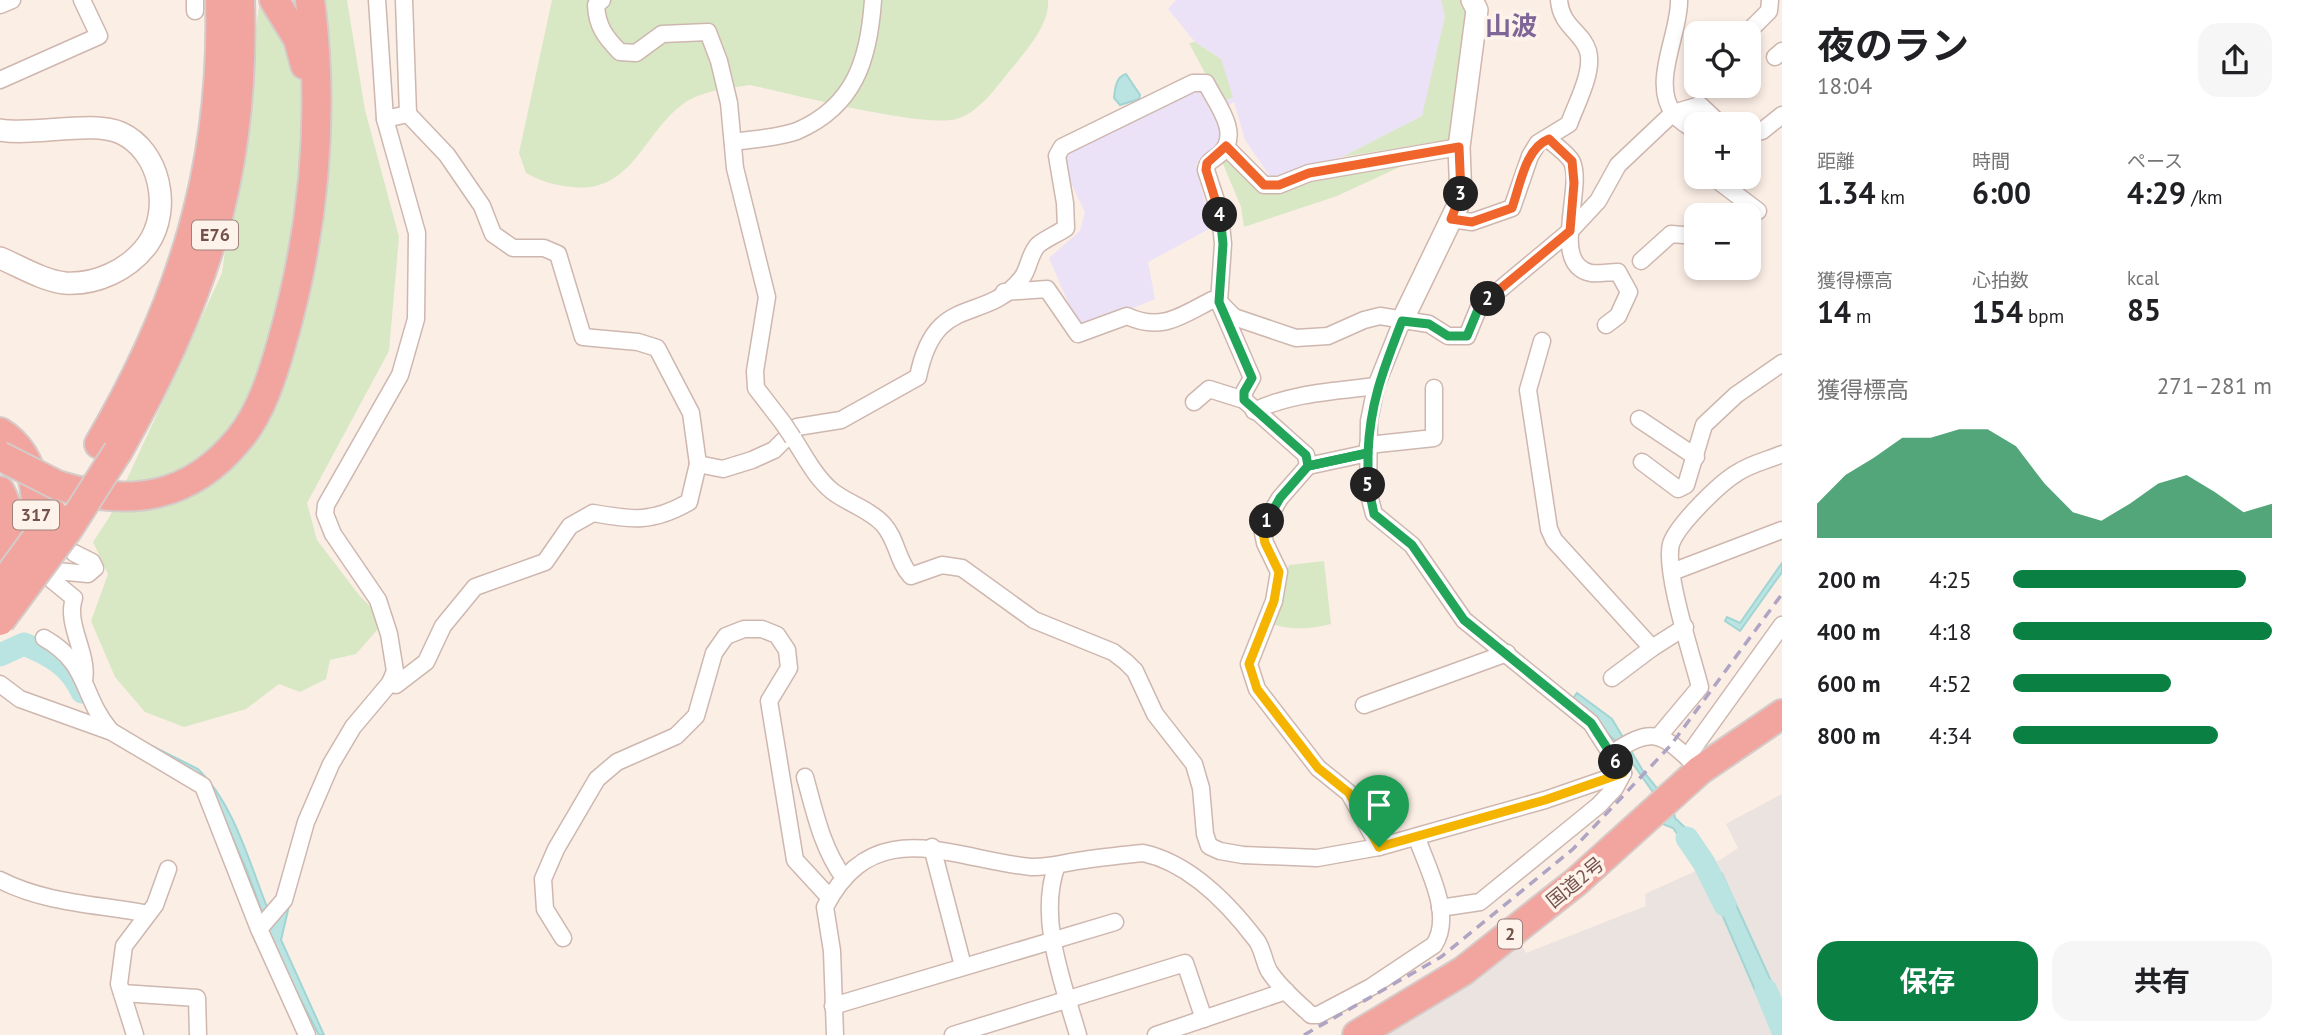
<!DOCTYPE html>
<html lang="ja">
<meta charset="utf-8">
<style>
:root{--surface:#fff;--page:#f6f6f6;--text:#202124;--muted:#757577;--accent:#0b8043}
body{margin:0;font-family:"PT Sans","Noto Sans JP",sans-serif;background:var(--page);color:var(--text);height:100vh;display:flex;flex-direction:column;font-size:26px;white-space:nowrap}
*{box-sizing:border-box;margin:0}
p{font-size:23px;color:var(--muted)}
.icon{flex:none;width:38px;height:38px;fill:none;stroke:currentColor;stroke-width:2;stroke-linecap:round;stroke-linejoin:round}
.map{position:relative;flex:1;overflow:hidden}
.details{display:flex;flex-direction:column;background:var(--surface);width:525px}
.details>*{flex:none}
.controls{position:absolute;left:1684px;top:21px;display:grid;gap:14px}
.controls a{display:grid;place-items:center;width:77px;height:77px;border-radius:14px;background:var(--surface);box-shadow:0 4px 10px #0003;font-size:35px}
.pin{position:absolute;display:grid;place-items:center;width:60px;height:60px;color:#fff;margin:-72px -30px;border-radius:50% 50% 50% 0;rotate:-45deg;box-shadow:0 0 7px #0007}
.pin .icon{rotate:45deg}
.km{position:absolute;width:35px;height:35px;margin:-18px;border-radius:50%;background:#222;color:#fff;font-size:19px;line-height:35px;text-align:center}
.round{display:grid;place-items:center;flex:none;width:74px;height:74px;border-radius:21px;background:var(--page)}
.overview{display:flex;align-items:center;justify-content:space-between;height:119px;padding:0 35px}
h1{font-size:38px;font-weight:700;line-height:52px}
.figures{display:grid;grid-template-columns:repeat(3,1fr);gap:10px;height:119px;padding:7px 35px}
.figures div{display:grid;align-content:center}
.figures b{font-size:30px;font-weight:700}
.figures small{font-size:19px;font-weight:400}
.figures p{font-size:19px}
.chart{height:196px;padding:14px 35px}
.chart p{display:flex;justify-content:space-between}
.chart svg{width:100%;height:126px;margin-top:7px;fill:var(--accent);opacity:.7}
.action{display:flex;gap:14px;margin-top:auto;padding:14px 35px}
.action a{flex:1;height:80px;border-radius:21px;background:var(--accent);color:#fff;font-size:28px;font-weight:700;line-height:80px;text-align:center}
.action a+a{background:var(--page);color:var(--text)}
ul{padding:0 35px;list-style:none;font-size:23px}
li{display:grid;grid-template-columns:112px 84px 1fr;align-items:center;height:52px}
li i{height:18px;border-radius:9px;background:var(--accent)}
main{display:flex;flex:1;min-height:0}
.map>svg:first-child{display:block}
</style>
<main>
<div class="map">
<svg width="1782" height="1035" viewBox="0 0 1782 1035">
<rect width="100%" height="100%" fill="#fbeee5"/>
<polygon fill="#ebe3df" points="1782,794 1782,1035 1376,1035 1520,943 1526,953 1646,906 1645,894 1720,860 1738,848 1726,824"/>
<polygon fill="#ebe2f7" points="1176,0 1441,0 1445,15 1426,107 1422,116 1342,157 1278,179 1269,175 1245,140 1234,102 1215,112 1224,131 1224,142 1199,159 1196,166 1211,228 1148,262 1155,299 1080,330 1049,258 1080,231 1085,212 1060,161 1064,152 1194,86 1203,87 1221,59 1195,42 1168,9"/>
<g fill="#d9e8c4">
<polygon points="260,0 347,0 365,110 399,237 389,351 307,503 317,540 359,595 385,621 356,654 330,660 326,679 300,692 279,684 246,709 184,727 145,712 115,677 91,621 108,574 93,542 110,516 222,273"/>
<path d="M 552,0 L 1048,0 C 1050,21 1031,45 1018,61 C 1001,80 982,112 956,119 C 922,128 792,94 750,85 C 730,88 700,91 683,104 C 643,133 632,194 572,187 C 554,185 542,182 526,173 L 519,153 Z"/>
<polygon points="1441,0 1464,0 1468,10 1451,137 1447,140 1342,157 1422,116 1445,16"/>
<polygon points="1195,42 1221,59 1233,97 1221,103 1189,43"/>
<polygon points="1230,158 1260,189 1310,175 1417,159 1337,196 1244,227 1241,207 1221,159"/>
<path d="M 1324,561 L 1331,624 C 1311,629 1290,631 1270,623 L 1289,565 Z"/>
</g>
<g fill="#bae4e2" stroke="#a1d5d4" stroke-width="2">
<path d="M 1126,74 L 1140,95 L 1139,99 L 1120,105 L 1114,98 C 1115,88 1116,77 1126,74 Z"/>
<polygon points="1782,563 1782,572 1740,631 1725,621 1727,617 1740,623"/>
<polygon points="1577,693 1612,719 1643,771 1673,808 1675,818 1698,840 1712,860 1700,866 1673,828 1663,824 1657,798 1619,744 1571,701"/>
<path d="M 126,733 L 198,769 C 234,804 249,862 267,907 L 274,917 L 289,906 L 281,940 L 324,1035 L 319,1035 L 279,958 L 247,871 L 215,797 Z"/>
<polygon points="1722,874 1782,1005 1782,1014 1768,1020 1708,882"/>
</g>
<g fill="none" stroke-linecap="round" stroke-linejoin="round">
<g stroke="#bae4e2" stroke-width="23">
<path d="M 0,655 L 24,644 C 51,655 70,666 82,692"/>
<polyline points="1687,838 1704,863 1725,905"/>
<polyline points="1766,990 1782,1029"/>
</g>
<defs>
<g id="street">
<polyline points="195,0 195,11"/>
<polyline points="404,0 408,114"/>
<path d="M 602,0 L 596,5 C 597,26 605,37 620,52 L 636,53 L 662,34 L 708,32 L 719,61 L 729,103 L 735,168 L 767,297 L 755,371 L 756,388 L 783,423"/>
<path d="M 1679,0 C 1680,34 1650,83 1674,114 C 1679,121 1689,126 1696,132"/>
<polyline points="0,5 12,0"/>
<polyline points="1749,31 1769,11 1770,0"/>
<polyline points="1775,57 1782,51"/>
<polyline points="0,80 99,36 82,0"/>
<path d="M 385,119 L 408,114 L 447,155 L 482,206 L 493,234 L 513,248 L 544,248 L 558,254 L 583,337 L 638,342 L 657,348 L 691,413 L 698,464 L 723,469 L 752,460 L 774,450 L 797,427 L 841,420 L 918,377 C 935,291 984,325 1021,279 C 1029,270 1029,254 1038,245 C 1045,239 1057,234 1066,228 L 1065,203 L 1057,156 L 1062,147 L 1193,83 L 1206,83 C 1216,103 1242,134 1220,154 C 1213,160 1207,161 1206,170 L 1220,213 L 1223,244 L 1219,302 L 1252,378 L 1244,392 L 1244,400 L 1306,455 L 1308,466"/>
<polyline points="1748,133 1762,131 1782,115"/>
<path d="M 1548,139 C 1555,145 1568,154 1572,162 C 1584,188 1549,265 1591,273 C 1599,274 1609,272 1618,272 L 1629,292 L 1618,316 L 1606,325"/>
<path d="M 733,142 C 753,139 778,138 797,131 C 855,106 869,59 873,0"/>
<polyline points="1226,147 1264,185 1279,185 1309,173 1459,147"/>
<polyline points="1713,177 1758,211"/>
<path d="M 1451,219 L 1472,222 L 1512,208 L 1530,156 L 1538,143 L 1569,124 C 1576,104 1594,72 1588,51 C 1582,31 1561,27 1559,0"/>
<polyline points="1641,261 1671,234 1696,236"/>
<path d="M 1004,292 L 1047,289 L 1078,334 L 1127,316 C 1161,332 1181,316 1212,300 L 1219,302 L 1234,317 L 1296,338 L 1328,336 L 1364,320 L 1380,316 L 1429,324 L 1448,336 L 1467,336 L 1479,307 L 1570,231 L 1598,201 L 1618,165 L 1673,113 L 1700,105 L 1720,124"/>
<polyline points="1402,321 1376,386 1369,421 1368,491 1374,514 1412,545 1464,620 1591,723 1623,773"/>
<polyline points="1542,341 1528,390 1549,529 1554,540 1652,648 1685,627"/>
<polyline points="1194,402 1209,389 1244,400"/>
<path d="M 1254,411 C 1291,393 1336,391 1376,386"/>
<polyline points="1639,419 1696,457"/>
<path d="M 793,438 C 805,456 815,477 832,491 C 847,503 869,509 883,524 C 897,539 897,561 911,576 L 942,565 L 962,568 L 1034,620 L 1113,652 L 1126,662 L 1135,671 L 1155,714 L 1194,764 L 1201,788 L 1205,834 L 1209,846 L 1220,851 L 1243,855 L 1317,858 L 1379,847 L 1545,800 L 1623,773"/>
<polyline points="1368,445 1434,438 1434,388"/>
<polyline points="1368,453 1308,466 1280,498 1262,528 1265,543 1279,572 1274,601 1249,664 1257,689 1318,768 1349,793 1379,847"/>
<polyline points="1642,462 1678,489 1686,485 1704,425 1736,395 1782,363"/>
<path d="M 74,553 L 92,562 L 95,568 L 88,574 L 57,571 L 52,580 L 74,598 C 65,625 89,653 84,681"/>
<polyline points="1672,572 1782,530"/>
<path d="M 44,638 C 90,664 80,694 110,730"/>
<polyline points="1612,678 1652,648"/>
<path d="M 390,683 L 396,685 L 426,662 L 443,626 L 475,587 L 545,562 L 570,526 L 593,513 C 633,520 652,523 689,502 L 698,464"/>
<polyline points="0,684 20,699 112,732 203,786 259,929 307,1035"/>
<polyline points="1364,705 1507,653"/>
<path d="M 1659,736 L 1700,687 C 1692,656 1664,571 1671,544 C 1677,525 1720,483 1737,473 C 1750,464 1768,460 1782,454"/>
<path d="M 1611,754 C 1650,728 1659,730 1693,763"/>
<polyline points="1687,757 1782,625"/>
<path d="M 805,777 C 815,813 822,848 844,878"/>
<polyline points="932,847 963,966"/>
<path d="M 1057,865 C 1037,917 1063,983 1078,1035"/>
<path d="M 0,880 C 47,904 98,904 148,914"/>
<polyline points="1440,908 1480,902 1599,805 1615,788 1623,773"/>
<polyline points="259,929 284,900 306,822 331,764 353,727 390,683 395,671 389,634 378,600 333,534 325,514 326,505 400,375 416,319 417,233 385,119 377,0"/>
<polyline points="563,938 545,909 543,879 556,849 597,779 617,762 676,736 696,716 714,653 726,636 744,629 762,629 777,635 787,650 789,668 769,701 795,860 830,898"/>
<polyline points="122,993 197,998 198,1035"/>
<polyline points="833,1006 1115,922"/>
<polyline points="135,1035 119,984 124,946 155,905 168,869"/>
<path d="M 835,1035 L 832,951 L 825,907 C 874,812 951,859 1031,867 C 1048,868 1067,862 1084,860 C 1104,857 1124,855 1143,853 C 1190,863 1229,904 1257,941 C 1263,950 1264,962 1269,971 C 1280,988 1296,1001 1311,1015 L 1318,1015 L 1371,987 L 1434,945 C 1454,915 1427,868 1417,838"/>
<polyline points="953,1035 1185,963 1204,1019"/>
<polyline points="1156,1035 1286,991"/>
</g>
<g id="secondary">
<path d="M 0,130 C 35,136 93,120 121,133 C 160,151 172,209 148,244 C 129,270 96,285 65,283 C 44,281 19,266 0,258"/>
<polyline points="1402,321 1461,199 1459,147 1477,10 1472,0"/>
</g>
<g id="highway">
<polyline points="274,0 298,39 305,65"/>
<path d="M 0,432 C 41,458 39,509 34,551"/>
<path d="M 99,444 C 182,303 225,164 220,0"/>
<path d="M 118,451 C 203,301 246,174 240,0"/>
<path d="M 57,485 C 129,508 190,499 239,439 C 261,413 273,374 282,342 C 314,230 325,116 310,0"/>
<path d="M 0,491 C 16,521 10,555 7,587"/>
<polyline points="1357,1035 1463,971 1576,882 1700,770 1782,714"/>
</g>
</defs>
<use href="#street" stroke="#ceb7af" stroke-width="19"/>
<use href="#secondary" stroke="#d1b6ac" stroke-width="24"/>
<use href="#highway" stroke="#d5cbc9" stroke-width="32"/>
<use href="#street" stroke="#fff" stroke-width="16"/>
<use href="#secondary" stroke="#fff" stroke-width="21"/>
<use href="#highway" stroke="#f2a59e" stroke-width="28"/>
<polyline stroke="#afa4c4" stroke-width="3.5" stroke-dasharray="10 7" stroke-linecap="butt" points="1304,1035 1441,957 1573,849 1671,745 1782,594"/>
<defs>
<polyline id="street-bridge" points="783,423 793,438"/>
<g id="highway-bridge">
<polyline points="0,456 57,485"/>
<polyline points="0,588 54,514"/>
<polyline points="0,621 69,528 118,451"/>
</g>
</defs>
<use href="#street-bridge" stroke="#ceb7af" stroke-width="19" stroke-linecap="butt"/>
<use href="#highway-bridge" stroke="#d5cbc9" stroke-width="32" stroke-linecap="butt"/>
<use href="#street-bridge" stroke="#fff" stroke-width="16"/>
<use href="#highway-bridge" stroke="#f2a59e" stroke-width="28"/>
</g>
<g fill="none" stroke-linecap="round" stroke-linejoin="round">
<defs>
<polyline id="split-1" points="1267,521 1262,528 1265,543 1279,572 1274,601 1249,664 1257,689 1318,768 1349,793 1379,847"/>
<path id="split-2" d="M 1267,521 L 1280,498 L 1308,466 L 1368,453 C 1370,402 1384,368 1402,321 L 1429,324 L 1448,336 L 1467,336 L 1479,307 L 1488,299"/>
<path id="split-3" d="M 1461,194 L 1451,219 L 1472,222 L 1512,208 C 1520,186 1525,148 1549,139 L 1572,161 L 1574,183 L 1570,231 L 1488,299"/>
<polyline id="split-4" points="1220,215 1206,170 1207,163 1226,146 1264,185 1279,185 1309,173 1459,147 1461,194"/>
<polyline id="split-5" points="1220,215 1223,244 1219,302 1252,378 1244,392 1244,400 1306,455 1308,466 1368,453 1368,485"/>
<polyline id="split-6" points="1368,485 1374,514 1412,545 1464,620 1591,723 1616,762"/>
<polyline id="split-7" points="1379,847 1545,800 1623,773 1616,762"/>
</defs>
<use href="#split-1" stroke="#fff" stroke-width="14"/>
<use href="#split-2" stroke="#fff" stroke-width="14"/>
<use href="#split-3" stroke="#fff" stroke-width="14"/>
<use href="#split-4" stroke="#fff" stroke-width="14"/>
<use href="#split-5" stroke="#fff" stroke-width="14"/>
<use href="#split-6" stroke="#fff" stroke-width="14"/>
<use href="#split-7" stroke="#fff" stroke-width="14"/>
<use href="#split-1" stroke="#f5b400" stroke-width="9"/>
<use href="#split-2" stroke="#22a559" stroke-width="9"/>
<use href="#split-3" stroke="#f0652b" stroke-width="9"/>
<use href="#split-4" stroke="#f0652b" stroke-width="9"/>
<use href="#split-5" stroke="#22a559" stroke-width="9"/>
<use href="#split-6" stroke="#22a559" stroke-width="9"/>
<use href="#split-7" stroke="#f5b400" stroke-width="9"/>
</g>
<g text-anchor="middle" stroke-width="7" stroke-linejoin="round" paint-order="stroke">
<g fill="#fef3eb" stroke="#9d827b" stroke-width="2">
<rect x="192" y="220.5" width="46" height="29" rx="5"/>
<rect x="13" y="500.5" width="46" height="29" rx="5"/>
<rect x="1498" y="919.5" width="24" height="29" rx="5"/>
</g>
<g font-size="18" font-weight="bold" fill="#73524b">
<text x="215" y="241">E76</text>
<text x="36" y="521">317</text>
<text x="1510" y="940">2</text>
</g>
<g font-size="19" fill="#73524b" stroke="#fef3eb">
<text transform="translate(1575 882) rotate(-39)" y="7">国道2号</text>
</g>
<g font-size="26" font-weight="bold" fill="#7e6796" stroke="#fef3eb">
<text x="1511" y="35">山波</text>
</g>
</g>
</svg>
<div class="controls">
<a><svg class="icon" aria-label="locate" viewBox="0 0 24 24"><circle cx="12" cy="12" r="6"/><path d="M12 2v4M12 18v4M2 12h4M18 12h4"/></svg></a>
<a>+</a>
<a>−</a>
</div>
<div class="pin" style="left:1379px;top:847px;background:#1e9e55"><svg class="icon" aria-label="arrive" viewBox="0 0 24 24"><path d="M6 21V4h12l-3 4 3 4H6"/></svg></div>
<b class="km" style="left:1267px;top:521px">1</b>
<b class="km" style="left:1488px;top:299px">2</b>
<b class="km" style="left:1461px;top:194px">3</b>
<b class="km" style="left:1220px;top:215px">4</b>
<b class="km" style="left:1368px;top:485px">5</b>
<b class="km" style="left:1616px;top:762px">6</b>
</div>
<section class="details">
<div class="overview"><div><h1>夜のラン</h1><p>18:04</p></div><a class="round"><svg class="icon" aria-label="share" viewBox="0 0 24 24"><path d="M12 15V3M7 8l5-5 5 5M5 13v7h14v-7"/></svg></a></div>
<div class="figures">
<div><p>距離</p><b>1.34<small> km</small></b></div>
<div><p>時間</p><b>6:00</b></div>
<div><p>ペース</p><b>4:29<small> /km</small></b></div>
</div>
<div class="figures">
<div><p>獲得標高</p><b>14<small> m</small></b></div>
<div><p>心拍数</p><b>154<small> bpm</small></b></div>
<div><p>kcal</p><b>85</b></div>
</div>
<div class="chart"><p><span>獲得標高</span>271–281 m</p>
<svg viewBox="0 0 160 44" preserveAspectRatio="none"><path d="M0 44V32L10 22L20 16L30 9L40 9L50 6L60 6L70 12L80 25L90 35L100 38L110 32L120 25L130 22L140 28L150 35L160 32V44z"/></svg>
</div>
<ul>
<li><b>200 m</b>4:25<i style="width:90%"></i></li>
<li><b>400 m</b>4:18<i style="width:100%"></i></li>
<li><b>600 m</b>4:52<i style="width:61%"></i></li>
<li><b>800 m</b>4:34<i style="width:79%"></i></li>
</ul>
<div class="action"><a>保存</a><a>共有</a></div>
</section>
</main>
